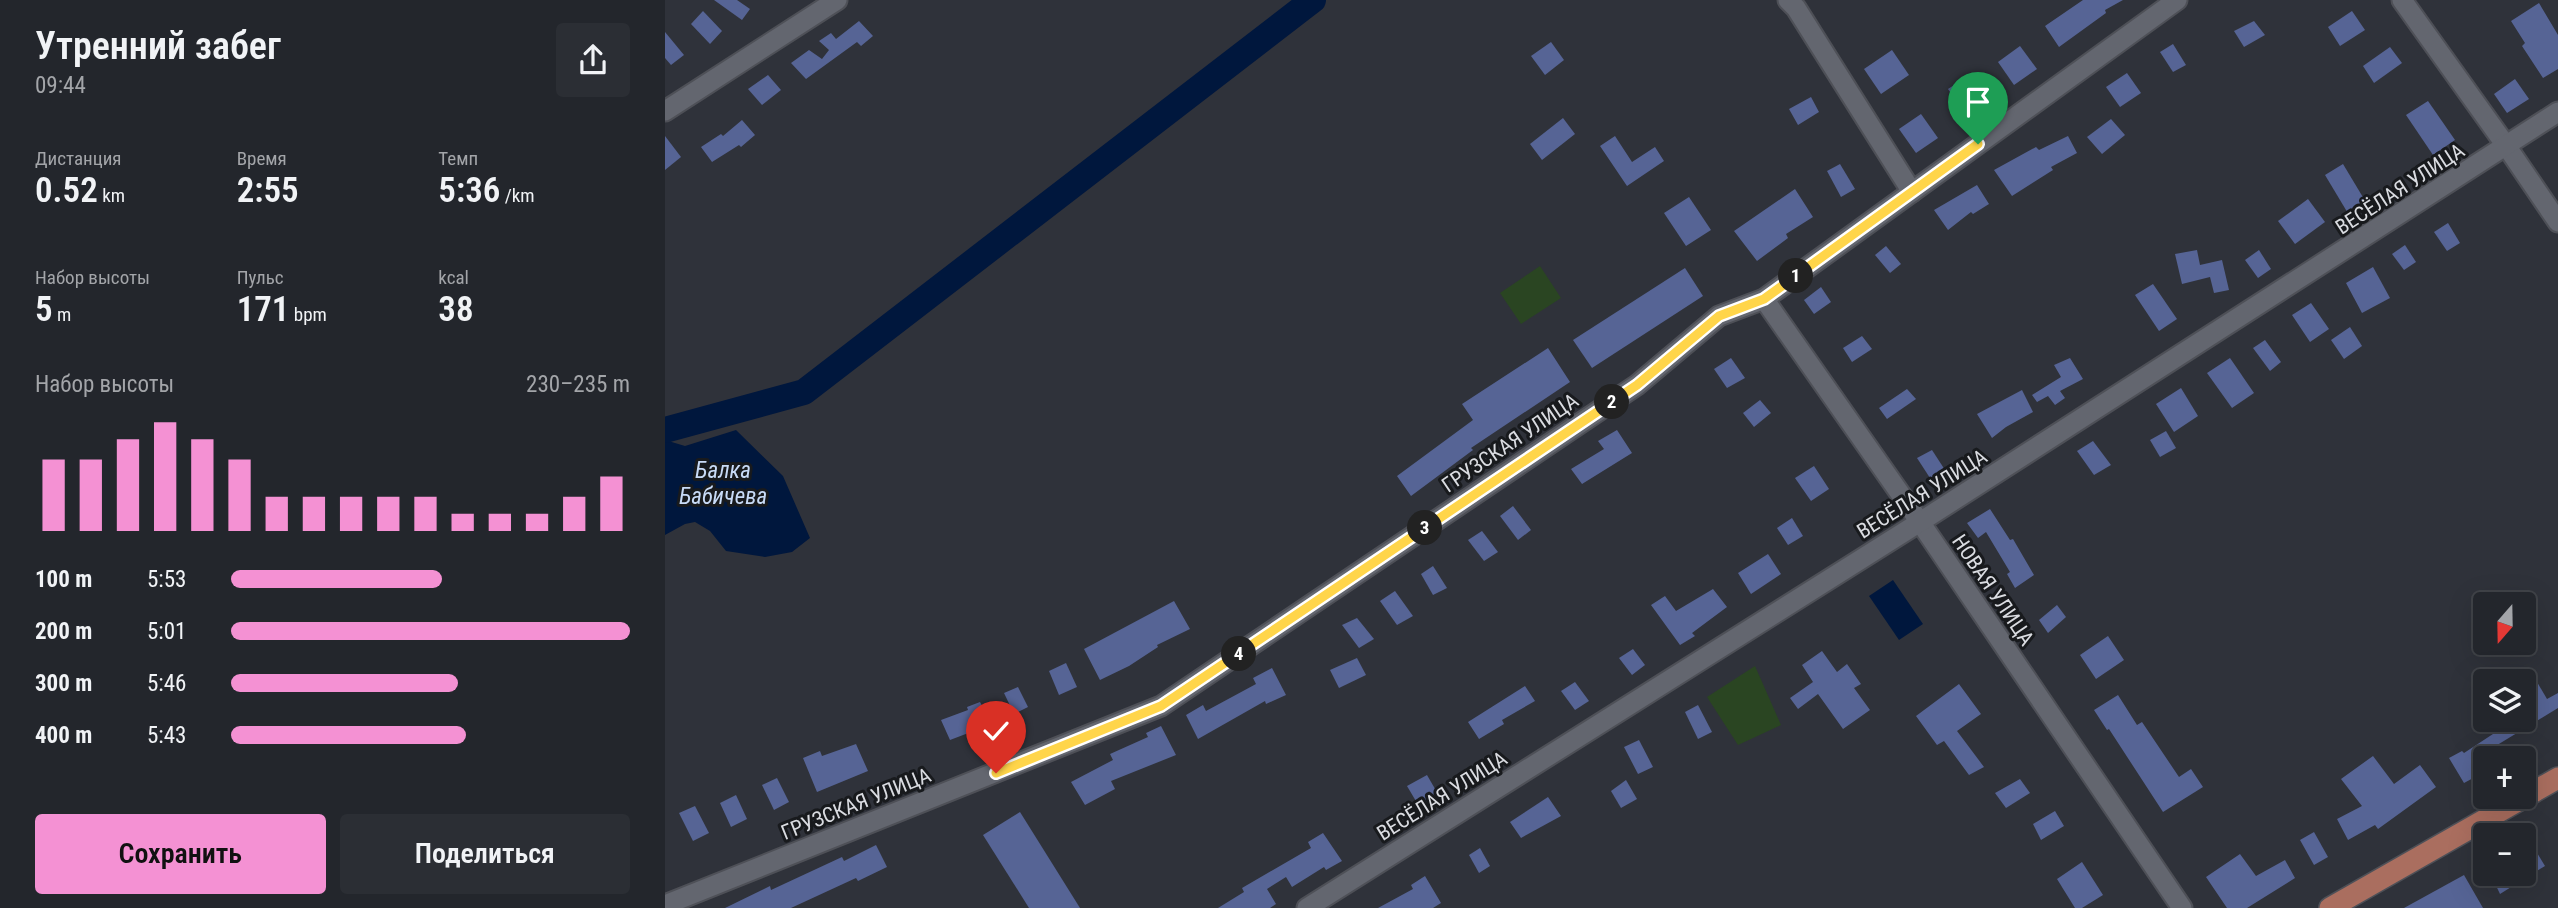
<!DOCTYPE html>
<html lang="ru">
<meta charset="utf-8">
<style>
:root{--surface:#23262c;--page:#2b2e34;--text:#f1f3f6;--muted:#a3a5a9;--line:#404348;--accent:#f491d3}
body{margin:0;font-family:"Roboto Condensed",sans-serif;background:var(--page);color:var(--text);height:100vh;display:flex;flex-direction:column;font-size:26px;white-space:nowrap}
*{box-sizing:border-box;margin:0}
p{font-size:23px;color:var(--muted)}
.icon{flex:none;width:38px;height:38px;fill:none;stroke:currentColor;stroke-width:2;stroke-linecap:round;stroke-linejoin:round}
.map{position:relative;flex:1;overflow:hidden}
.details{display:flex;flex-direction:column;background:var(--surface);width:665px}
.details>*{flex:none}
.needle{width:46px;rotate:200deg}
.buttons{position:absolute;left:1808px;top:592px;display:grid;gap:14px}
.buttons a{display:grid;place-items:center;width:63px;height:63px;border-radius:7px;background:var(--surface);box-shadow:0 7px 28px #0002,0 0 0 2px var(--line);font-size:35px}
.pin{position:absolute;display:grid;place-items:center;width:60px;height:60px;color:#fff;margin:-72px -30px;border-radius:50% 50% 50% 0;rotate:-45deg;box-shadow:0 0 7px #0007}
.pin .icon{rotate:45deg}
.km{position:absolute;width:35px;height:35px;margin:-18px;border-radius:50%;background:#222;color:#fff;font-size:19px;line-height:35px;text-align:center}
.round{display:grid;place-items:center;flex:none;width:74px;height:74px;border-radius:7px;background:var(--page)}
.headline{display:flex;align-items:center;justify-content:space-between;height:119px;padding:0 35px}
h1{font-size:38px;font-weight:600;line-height:52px}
.metrics{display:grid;grid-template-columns:repeat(3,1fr);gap:10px;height:119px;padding:7px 35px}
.metrics div{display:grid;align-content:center}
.metrics b{font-size:35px;font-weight:600}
.metrics small{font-size:19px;font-weight:400}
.metrics p{font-size:19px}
.chart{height:196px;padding:14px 35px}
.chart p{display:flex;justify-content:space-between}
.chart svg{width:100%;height:126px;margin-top:7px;stroke:var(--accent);stroke-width:6}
.primary-button{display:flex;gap:14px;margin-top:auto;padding:14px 35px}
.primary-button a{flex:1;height:80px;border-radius:7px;background:var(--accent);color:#111;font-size:28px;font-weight:600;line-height:80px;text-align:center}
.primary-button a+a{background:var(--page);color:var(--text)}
ul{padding:0 35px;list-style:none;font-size:23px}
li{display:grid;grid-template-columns:112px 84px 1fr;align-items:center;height:52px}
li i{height:18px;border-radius:9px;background:var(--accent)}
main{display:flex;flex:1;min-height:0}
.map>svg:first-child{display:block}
</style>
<main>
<section class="details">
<div class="headline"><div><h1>Утренний забег</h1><p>09:44</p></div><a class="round"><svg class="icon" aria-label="share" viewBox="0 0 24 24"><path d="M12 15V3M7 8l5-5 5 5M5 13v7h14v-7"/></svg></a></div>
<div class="metrics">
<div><p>Дистанция</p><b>0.52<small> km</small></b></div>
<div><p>Время</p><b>2:55</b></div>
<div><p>Темп</p><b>5:36<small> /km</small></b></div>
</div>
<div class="metrics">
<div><p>Набор высоты</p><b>5<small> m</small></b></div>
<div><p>Пульс</p><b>171<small> bpm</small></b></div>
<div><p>kcal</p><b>38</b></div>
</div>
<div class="chart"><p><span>Набор высоты</span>230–235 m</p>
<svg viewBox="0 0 160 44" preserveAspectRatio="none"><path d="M5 44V19M15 44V19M25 44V12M35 44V6M45 44V12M55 44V19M65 44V32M75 44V32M85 44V32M95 44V32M105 44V32M115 44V38M125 44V38M135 44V38M145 44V32M155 44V25"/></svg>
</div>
<ul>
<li><b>100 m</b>5:53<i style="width:53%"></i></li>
<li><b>200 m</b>5:01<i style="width:100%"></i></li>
<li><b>300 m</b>5:46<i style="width:57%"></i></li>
<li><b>400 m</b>5:43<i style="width:59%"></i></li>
</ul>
<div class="primary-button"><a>Сохранить</a><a>Поделиться</a></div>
</section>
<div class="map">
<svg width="1893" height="908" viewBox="0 0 1893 908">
<rect width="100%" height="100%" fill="#2f323a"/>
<g fill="#2a4522">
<polygon points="875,266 896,298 856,324 835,293"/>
<polygon points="1090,666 1116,725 1073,745 1042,697"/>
</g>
<g fill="#00173d">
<polygon points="71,430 118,476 145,538 127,552 100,557 61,551 45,531 30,522 20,524 0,535 0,440 20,446"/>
<polygon points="1228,580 1258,624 1234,640 1204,596"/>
</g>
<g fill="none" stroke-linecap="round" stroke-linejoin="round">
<polyline stroke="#00173d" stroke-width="26" points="0,430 139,392 648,0"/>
</g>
<g fill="#566495">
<polygon points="49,0 72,0 85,9 77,20"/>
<polygon points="1418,0 1458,0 1440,10 1441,13 1394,47 1380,26"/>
<polygon points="1874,3 1893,35 1893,69 1878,78 1857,46 1860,43 1846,21"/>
<polygon points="38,11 57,31 45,44 26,24"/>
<polygon points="1687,11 1700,30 1675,46 1663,27"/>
<polygon points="194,21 208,36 196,46 192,42 141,79 126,63 144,50 157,59 164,50 154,41 166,33 171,39"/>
<polygon points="1589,21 1600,35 1579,47 1569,31"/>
<polygon points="0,32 19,55 6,65 0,58"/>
<polygon points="886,42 899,60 880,75 866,56"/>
<polygon points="1508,44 1521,65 1508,72 1495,52"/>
<polygon points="1355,46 1372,69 1349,85 1333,62"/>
<polygon points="1725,47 1737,63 1709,83 1698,66"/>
<polygon points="1227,50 1244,75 1216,94 1199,69"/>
<polygon points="1462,73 1476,93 1455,107 1441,87"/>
<polygon points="103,75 116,90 97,105 83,89"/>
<polygon points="1300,78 1315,101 1298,111 1283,89"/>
<polygon points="1850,79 1864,99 1842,113 1829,94"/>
<polygon points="1146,97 1154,112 1133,125 1124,109"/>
<polygon points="1763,101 1790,140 1768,155 1741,115"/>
<polygon points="1256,114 1273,138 1251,153 1234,129"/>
<polygon points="898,118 910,134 877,160 865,144"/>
<polygon points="1446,119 1460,135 1437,154 1422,137"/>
<polygon points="77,120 90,135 76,147 74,145 47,162 36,147 56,134 58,136"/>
<polygon points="0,136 16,157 0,170"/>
<polygon points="950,136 967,162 990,147 999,161 962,186 935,146"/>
<polygon points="1403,136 1412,153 1386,167 1388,170 1347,196 1329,170 1371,147 1374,150"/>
<polygon points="1175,164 1190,189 1176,197 1162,171"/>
<polygon points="1678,164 1702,204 1684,215 1660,175"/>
<polygon points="1312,185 1324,204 1308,214 1306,212 1283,230 1269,210"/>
<polygon points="1130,189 1148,217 1121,234 1123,238 1092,261 1069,231"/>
<polygon points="1024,197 1046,230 1021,246 999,213"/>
<polygon points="1643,199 1660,222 1630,244 1613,221"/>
<polygon points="1783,223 1795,243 1782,251 1769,232"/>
<polygon points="1740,245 1751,262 1739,270 1727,254"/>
<polygon points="1221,246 1236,264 1225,273 1210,255"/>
<polygon points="1532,250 1535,265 1557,260 1564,290 1549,293 1545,277 1517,284 1510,254"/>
<polygon points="1594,250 1606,269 1593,278 1580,260"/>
<polygon points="1708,267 1725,298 1697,313 1681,283"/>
<polygon points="1020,268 1038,296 927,368 908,340"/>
<polygon points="1488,284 1512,319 1494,331 1470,295"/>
<polygon points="1156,287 1166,302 1149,314 1139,300"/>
<polygon points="1646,303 1664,329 1645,342 1627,315"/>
<polygon points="1685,327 1697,346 1679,359 1666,340"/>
<polygon points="1197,336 1207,349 1187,362 1178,348"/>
<polygon points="1600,340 1616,362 1605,371 1588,348"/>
<polygon points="883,348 905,382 806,448 808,450 746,496 732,476 808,420 797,404"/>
<polygon points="1066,358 1080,378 1062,388 1049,369"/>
<polygon points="1405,358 1418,379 1395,391 1400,398 1390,405 1383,396 1372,402 1367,395 1396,377 1389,365"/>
<polygon points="1565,358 1589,393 1567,408 1542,373"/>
<polygon points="1516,388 1533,416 1509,432 1491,404"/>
<polygon points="1242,389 1251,399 1222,419 1214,408"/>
<polygon points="1357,390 1368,412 1341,427 1327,438 1312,414"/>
<polygon points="1095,400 1106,413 1089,427 1078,413"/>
<polygon points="952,430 967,453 917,484 906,469 939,449 933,441"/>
<polygon points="1501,431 1511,448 1495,457 1485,440"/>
<polygon points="1428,441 1446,465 1429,475 1412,451"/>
<polygon points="1267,450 1280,470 1265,478 1252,458"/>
<polygon points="1149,466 1164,489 1146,501 1130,478"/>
<polygon points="848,506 866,530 853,540 835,516"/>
<polygon points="1325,509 1345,540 1348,539 1369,575 1350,588 1342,574 1345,572 1321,532 1313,538 1302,523"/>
<polygon points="1127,518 1138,536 1123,545 1112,528"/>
<polygon points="817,531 833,552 819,561 803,540"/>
<polygon points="1103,554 1116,574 1086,594 1073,573"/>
<polygon points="768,566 782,588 768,595 756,574"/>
<polygon points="1048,589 1062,607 1027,633 1030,636 1015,645 986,605 1000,596 1011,611"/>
<polygon points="730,591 748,616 732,625 715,601"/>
<polygon points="509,601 525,629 492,645 493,647 464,666 435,680 419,649"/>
<polygon points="1392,605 1401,617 1383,633 1374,620"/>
<polygon points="692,618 709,639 694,648 677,625"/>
<polygon points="1443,636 1459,660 1431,679 1415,655"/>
<polygon points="968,649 980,665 967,675 954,658"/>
<polygon points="1157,651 1172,672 1182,664 1196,684 1189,688 1205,710 1178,729 1153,694 1133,709 1125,698 1148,682 1137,665"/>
<polygon points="692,658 701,675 674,688 665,670"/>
<polygon points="401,663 412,687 394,695 384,671"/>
<polygon points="607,668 621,695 601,704 600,701 533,739 521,715 538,705 541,711 591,684 588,678"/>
<polygon points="910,682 924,701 910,710 896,691"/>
<polygon points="1872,682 1882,699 1893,693 1893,708 1824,750 1829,758 1820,758 1820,766 1810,773 1812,776 1799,783 1784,758 1797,751 1799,753 1828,734 1819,719 1858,719 1858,690"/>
<polygon points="1294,684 1316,714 1292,731 1319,767 1304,775 1279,741 1272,745 1251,716"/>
<polygon points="860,686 870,701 837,720 839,724 814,739 803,722"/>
<polygon points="353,687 363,707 349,714 339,693"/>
<polygon points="1453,695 1472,725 1477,722 1514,777 1526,769 1538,787 1498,812 1444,729 1442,730 1429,710"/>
<polygon points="315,702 327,724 285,740 276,720 303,710 302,707"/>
<polygon points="1033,705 1047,732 1033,739 1020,712"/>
<polygon points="496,726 511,755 446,781 450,789 420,805 406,782 448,760 445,754 483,737 481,733"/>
<polygon points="974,740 988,767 973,774 959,747"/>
<polygon points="191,744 203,771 152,792 138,758 155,751 157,756"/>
<polygon points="1708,756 1729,784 1755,765 1771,787 1713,829 1710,825 1683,840 1672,819 1697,806 1676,779"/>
<polygon points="762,775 777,801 758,813 742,786"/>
<polygon points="112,778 124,802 109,810 97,785"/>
<polygon points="1355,779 1365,793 1341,808 1330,793"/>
<polygon points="961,780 972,799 956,808 946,791"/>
<polygon points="71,795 82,819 66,827 55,803"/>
<polygon points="883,797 896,816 856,838 845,822"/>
<polygon points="30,806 44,833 28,841 14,813"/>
<polygon points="1390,811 1399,826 1376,840 1368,824"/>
<polygon points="355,812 415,908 364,908 318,835"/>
<polygon points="1858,830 1880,866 1835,894 1825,873 1858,873"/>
<polygon points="1649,832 1663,857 1649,865 1635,840"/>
<polygon points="658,833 677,861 661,870 659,867 627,887 621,877 602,889 611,904 605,908 553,908 579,892 577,888 646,848 643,842"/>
<polygon points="211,845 222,867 193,881 191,878 126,908 60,908 105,886 106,890 177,857 179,861"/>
<polygon points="815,848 825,866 814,873 804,855"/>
<polygon points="1575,854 1591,876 1620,860 1630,878 1582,908 1562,908 1541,877"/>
<polygon points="1417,862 1438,895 1417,908 1410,908 1392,879"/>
<polygon points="1799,875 1818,908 1739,908"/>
<polygon points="760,876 776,903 768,908 713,908 748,889 746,885"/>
</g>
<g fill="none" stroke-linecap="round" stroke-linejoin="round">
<defs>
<g id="minor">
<polyline points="1123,0 1131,8 1247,192"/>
<polyline points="1737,0 1842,147 1893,222"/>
<polyline points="0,111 172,0"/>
<polyline points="1099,299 1255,522 1517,908"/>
<polyline points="0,905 496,706 972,385 1054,316 1099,299 1512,0"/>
<polyline points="642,908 1255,522 1893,112"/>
</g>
<polyline id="major" points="1665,908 1893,778"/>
</defs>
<use href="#minor" stroke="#4e5057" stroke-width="23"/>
<use href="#major" stroke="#4e5057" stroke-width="24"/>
<use href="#minor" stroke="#63666f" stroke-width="19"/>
<use href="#major" stroke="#aa6e5f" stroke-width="21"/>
</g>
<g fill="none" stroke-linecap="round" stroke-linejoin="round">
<defs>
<polyline id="route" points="331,773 496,706 972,385 1054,316 1099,299 1313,144"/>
</defs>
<use href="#route" stroke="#fff" stroke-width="14"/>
<use href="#route" stroke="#ffd54a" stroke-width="9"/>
</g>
<g text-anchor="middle" stroke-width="6" stroke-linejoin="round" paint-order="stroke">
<g font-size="21" fill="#dadce1" stroke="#181a1d">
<text transform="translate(1735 189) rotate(-33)" y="7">ВЕСЁЛАЯ УЛИЦА</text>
<text transform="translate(845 443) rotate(-34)" y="7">ГРУЗСКАЯ УЛИЦА</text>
<text transform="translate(1257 494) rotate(-32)" y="7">ВЕСЁЛАЯ УЛИЦА</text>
<text transform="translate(1328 590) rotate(56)" y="7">НОВАЯ УЛИЦА</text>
<text transform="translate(777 796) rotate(-32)" y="7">ВЕСЁЛАЯ УЛИЦА</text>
<text transform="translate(191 804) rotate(-22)" y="7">ГРУЗСКАЯ УЛИЦА</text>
</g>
<g font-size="23" font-style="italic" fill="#c8dbf7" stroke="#181a1d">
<text x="58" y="478">Балка<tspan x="58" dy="26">Бабичева</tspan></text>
</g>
</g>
</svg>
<div class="buttons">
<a><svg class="needle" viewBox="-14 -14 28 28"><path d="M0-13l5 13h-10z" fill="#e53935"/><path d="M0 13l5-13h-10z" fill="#a3a5a9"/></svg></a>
<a><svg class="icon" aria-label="layers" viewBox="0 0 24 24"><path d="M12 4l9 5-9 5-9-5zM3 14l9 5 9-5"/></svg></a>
<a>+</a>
<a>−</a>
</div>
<div class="pin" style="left:1313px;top:144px;background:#1e9e55"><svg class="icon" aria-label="arrive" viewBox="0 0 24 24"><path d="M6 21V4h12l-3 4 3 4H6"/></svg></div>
<div class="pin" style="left:331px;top:773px;background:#d93025"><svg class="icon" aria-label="check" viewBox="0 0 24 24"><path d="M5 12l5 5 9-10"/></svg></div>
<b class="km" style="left:1131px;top:276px">1</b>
<b class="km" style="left:947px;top:402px">2</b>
<b class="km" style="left:760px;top:528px">3</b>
<b class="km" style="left:574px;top:654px">4</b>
</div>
</main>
